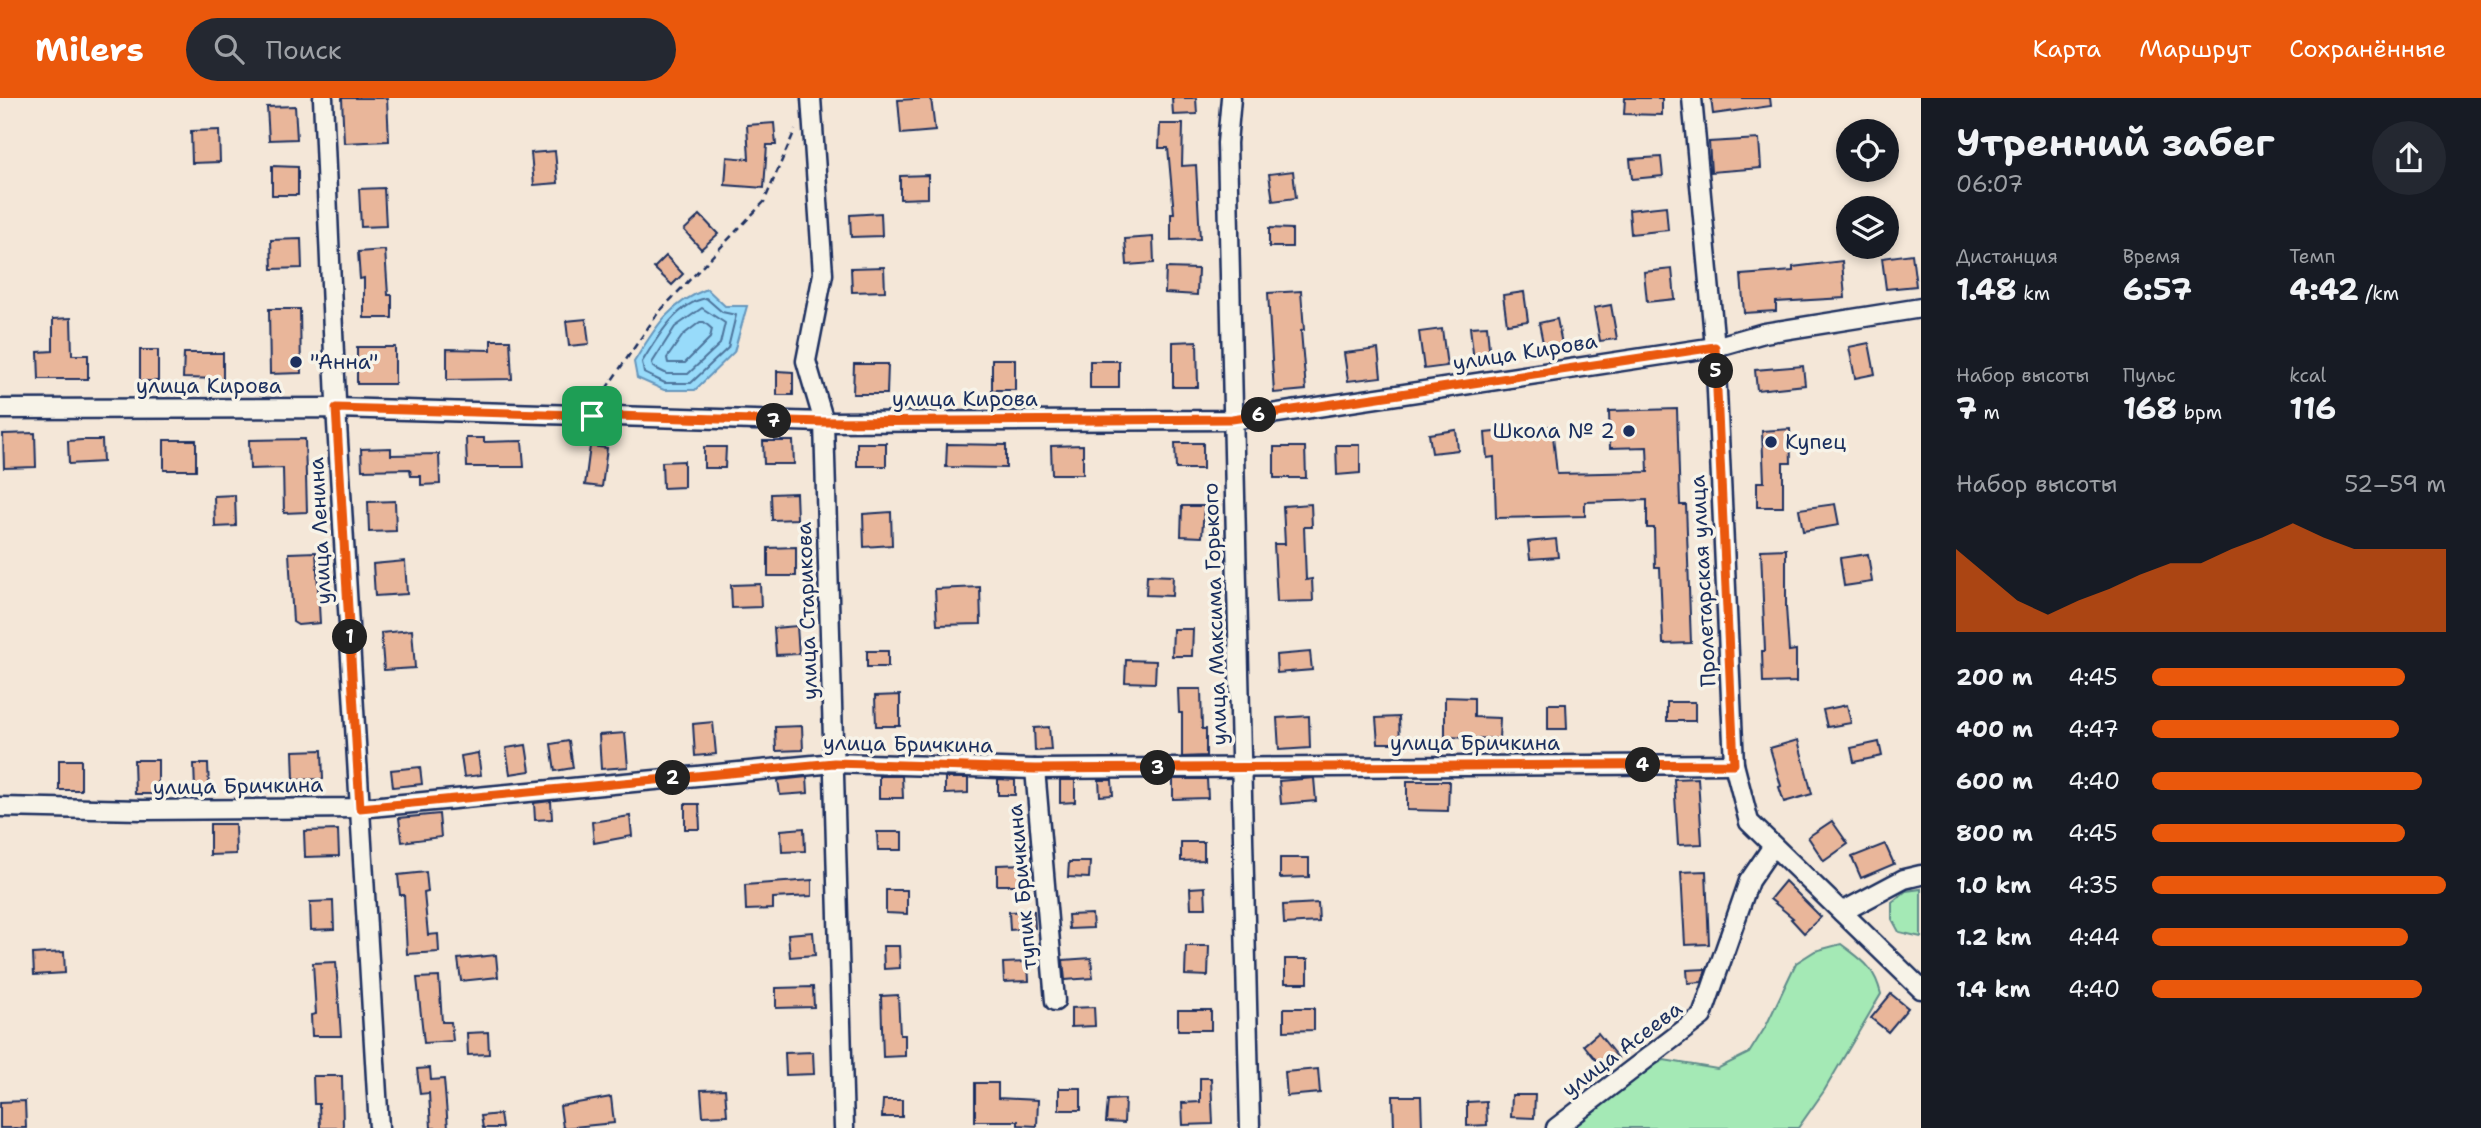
<!DOCTYPE html>
<html lang="ru">
<meta charset="utf-8">
<style>
:root{--surface:#171b24;--page:#242831;--text:#f1f3f6;--muted:#9ea1a6;--accent:#ea580c}
body{margin:0;font-family:"Shantell Sans",sans-serif;background:var(--page);color:var(--text);height:100vh;display:flex;flex-direction:column;font-size:26px;white-space:nowrap}
*{box-sizing:border-box;margin:0}
p{font-size:23px;color:var(--muted)}
.icon{flex:none;width:38px;height:38px;fill:none;stroke:currentColor;stroke-width:2;stroke-linecap:round;stroke-linejoin:round}
.map{position:relative;flex:1;overflow:hidden}
.details{display:flex;flex-direction:column;background:var(--surface);width:560px}
.details>*{flex:none}
.tools{position:absolute;left:1836px;top:21px;display:grid;gap:14px}
.tools a{display:grid;place-items:center;width:63px;height:63px;border-radius:50%;background:var(--surface);box-shadow:0 4px 10px #0003;font-size:35px}
.pin{position:absolute;display:grid;place-items:center;width:60px;height:60px;color:#fff;margin:-30px;border-radius:14px;box-shadow:0 4px 10px #0006}
.km{position:absolute;width:35px;height:35px;margin:-18px;border-radius:50%;background:#222;color:#fff;font-size:19px;line-height:35px;text-align:center}
.round{display:grid;place-items:center;flex:none;width:74px;height:74px;border-radius:37px;background:var(--page)}
.overview{display:flex;align-items:center;justify-content:space-between;height:119px;padding:0 35px}
h1{font-size:38px;font-weight:700;line-height:52px}
.figures{display:grid;grid-template-columns:repeat(3,1fr);gap:10px;height:119px;padding:7px 35px}
.figures div{display:grid;align-content:center}
.figures b{font-size:30px;font-weight:700}
.figures small{font-size:19px;font-weight:400}
.figures p{font-size:19px}
.chart{height:196px;padding:14px 35px}
.chart p{display:flex;justify-content:space-between}
.chart svg{width:100%;height:126px;margin-top:7px;fill:var(--accent);opacity:.7}
ul{padding:0 35px;list-style:none;font-size:23px}
li{display:grid;grid-template-columns:112px 84px 1fr;align-items:center;height:52px}
li i{height:18px;border-radius:9px;background:var(--accent)}
header{display:flex;align-items:center;gap:42px;box-sizing:border-box;height:98px;padding:0 35px;background:var(--accent);color:#fff}
header strong{font-size:33px}
nav{display:flex;gap:38px;margin-inline-start:auto;font-size:24px}
.search{width:490px;height:63px;background:var(--page);display:flex;align-items:center;gap:18px;box-sizing:border-box;padding:0 24px;border-radius:38px;color:var(--muted);font-size:26px}
main{display:flex;flex:1;min-height:0}
.map>svg:first-child{display:block}
</style>
<header>
<strong>Milers</strong>
<div class="search"><svg class="icon" aria-label="search" viewBox="0 0 24 24"><circle cx="10" cy="10" r="6"/><path d="M15 15l6 6"/></svg>Поиск</div>
<nav><a>Карта</a><a>Маршрут</a><a>Сохранённые</a></nav>
</header>
<main>
<div class="map">
<svg width="1921" height="1030" viewBox="0 0 1921 1030">
<rect width="100%" height="100%" fill="#f4e7d8"/>
<filter id="ink" filterUnits="userSpaceOnUse"><feTurbulence type="fractalNoise" baseFrequency=".0143" numOctaves="2"/><feDisplacementMap in="SourceGraphic" scale="14" xChannelSelector="R" yChannelSelector="G"/><feConvolveMatrix kernelMatrix="1 2 1 2 8 2 1 2 1" color-interpolation-filters="sRGB"/></filter>
<g filter="url(#ink)">
<g fill="#a4e9b5" stroke="#608c8a" stroke-width="2">
<polygon points="1921,791 1921,839 1899,834 1892,821 1892,804 1906,793"/>
<path d="M 1841,846 C 1863,863 1874,868 1881,896 L 1824,993 L 1798,1030 L 1570,1030 L 1626,982 L 1664,962 L 1717,971 L 1749,955 L 1766,928 L 1796,865 L 1815,853 Z"/>
</g>
<path fill="#98dbfa" stroke="#6696bc" stroke-width="2" d="M 707,191 L 725,208 L 747,208 L 734,254 L 695,292 L 664,292 L 637,280 L 634,264 C 655,230 668,206 707,191 Z"/>
<g fill="none" stroke-linecap="round" stroke-linejoin="round">
<g stroke="#4d749c" stroke-width="2">
<path d="M 706,200 L 722,214 L 736,217 L 728,250 L 691,285 L 665,285 L 644,275 L 642,264 C 657,240 676,206 706,200 Z"/>
<polygon points="702,210 725,225 720,246 688,276 667,276 653,269 652,265 675,229"/>
<polygon points="700,224 704,224 712,231 710,240 685,265 668,265 667,260 683,237"/>
</g>
</g>
<g fill="#e9b69a" stroke="#1b2f5e" stroke-width="2">
<polygon points="342,0 387,0 389,43 344,45"/>
<polygon points="931,0 935,33 901,36 898,2"/>
<polygon points="1172,0 1196,0 1197,16 1173,17"/>
<polygon points="1625,0 1662,0 1662,17 1624,16"/>
<polygon points="1711,0 1770,0 1771,8 1713,16"/>
<polygon points="295,8 297,41 269,42 267,9"/>
<polygon points="774,25 776,47 767,47 764,90 725,87 727,59 749,61 747,27"/>
<polygon points="1160,26 1183,26 1182,68 1196,67 1200,141 1171,142 1171,115 1174,115 1168,50 1159,50"/>
<polygon points="219,32 220,64 192,65 191,33"/>
<polygon points="1759,41 1761,70 1711,74 1709,44"/>
<polygon points="555,53 558,85 534,87 531,55"/>
<polygon points="1661,59 1663,78 1632,81 1630,61"/>
<polygon points="272,68 298,69 298,97 272,97"/>
<polygon points="1293,73 1296,100 1273,103 1269,76"/>
<polygon points="928,77 928,100 900,101 900,78"/>
<polygon points="384,90 386,128 361,129 359,91"/>
<polygon points="1666,108 1668,132 1631,136 1629,112"/>
<polygon points="881,115 882,138 851,139 850,117"/>
<polygon points="700,117 718,136 701,151 684,132"/>
<polygon points="1269,130 1292,131 1292,149 1269,149"/>
<polygon points="1153,139 1154,165 1127,167 1125,141"/>
<polygon points="301,141 302,170 272,171 271,142"/>
<polygon points="385,152 388,197 392,197 392,220 364,220 364,180 360,181 358,154"/>
<polygon points="1912,156 1916,188 1886,191 1882,160"/>
<polygon points="666,158 683,176 672,187 654,170"/>
<polygon points="1842,163 1845,200 1776,204 1776,213 1744,215 1741,177 1793,173 1793,169"/>
<polygon points="884,169 885,193 852,194 851,170"/>
<polygon points="1166,170 1198,171 1197,197 1165,195"/>
<polygon points="1672,171 1675,201 1647,204 1644,174"/>
<polygon points="1301,193 1304,232 1301,233 1306,292 1274,295 1268,195"/>
<polygon points="1524,194 1528,223 1507,226 1503,197"/>
<polygon points="1611,207 1617,241 1600,243 1594,210"/>
<polygon points="269,211 300,211 301,275 270,276"/>
<polygon points="71,220 72,257 88,257 88,281 39,281 38,254 53,253 53,221"/>
<polygon points="586,221 589,246 569,248 566,223"/>
<polygon points="1557,221 1562,246 1544,250 1539,225"/>
<polygon points="1487,228 1490,261 1474,263 1470,229"/>
<polygon points="1442,231 1447,268 1424,271 1419,234"/>
<polygon points="491,242 510,242 512,281 447,282 447,251 491,252"/>
<polygon points="1197,243 1198,289 1173,289 1173,244"/>
<polygon points="1869,245 1875,276 1855,280 1849,249"/>
<rect x="357" y="249" width="38" height="37"/>
<polygon points="1378,251 1381,279 1348,283 1344,255"/>
<rect x="140" y="252" width="18" height="31"/>
<polygon points="184,255 223,255 223,281 183,280"/>
<rect x="992" y="261" width="23" height="31"/>
<rect x="1090" y="263" width="29" height="27"/>
<polygon points="854,266 888,266 887,296 853,296"/>
<polygon points="1803,268 1805,287 1757,292 1755,272"/>
<polygon points="777,273 793,274 793,297 777,297"/>
<polygon points="1677,311 1680,407 1686,407 1691,545 1663,546 1660,469 1655,469 1654,430 1647,430 1647,402 1585,404 1585,418 1496,420 1494,359 1487,360 1485,335 1552,328 1557,376 1648,374 1647,349 1610,350 1609,313"/>
<polygon points="1790,331 1791,365 1783,365 1783,409 1757,409 1757,384 1764,384 1762,333"/>
<polygon points="1456,332 1458,352 1432,355 1429,336"/>
<polygon points="35,335 36,369 4,370 3,336"/>
<polygon points="466,340 484,340 484,344 522,343 524,369 467,369"/>
<polygon points="305,341 307,414 284,415 283,370 250,371 249,342"/>
<polygon points="82,342 102,342 103,364 69,366 68,343"/>
<rect x="164" y="342" width="32" height="30"/>
<polygon points="763,343 793,343 794,366 764,366"/>
<rect x="857" y="345" width="29" height="23"/>
<polygon points="1175,345 1203,345 1203,371 1176,371"/>
<polygon points="947,346 1006,347 1006,370 946,369"/>
<polygon points="1083,347 1083,376 1052,376 1051,348"/>
<polygon points="1336,347 1360,347 1360,375 1337,377"/>
<polygon points="590,348 607,350 602,389 585,387"/>
<polygon points="704,349 726,349 725,370 704,370"/>
<polygon points="1274,349 1305,349 1306,380 1274,380"/>
<polygon points="391,350 391,357 439,356 440,386 421,387 421,378 411,378 410,371 362,372 361,351"/>
<polygon points="684,363 684,389 663,390 662,364"/>
<polygon points="796,395 797,421 772,422 771,396"/>
<polygon points="235,397 236,428 215,429 214,398"/>
<polygon points="395,403 396,433 369,434 368,404"/>
<polygon points="1311,406 1312,429 1304,429 1306,482 1312,481 1313,503 1277,504 1274,446 1285,446 1283,408"/>
<polygon points="1835,406 1839,427 1803,433 1799,411"/>
<polygon points="1182,408 1204,408 1202,439 1181,438"/>
<polygon points="891,414 892,447 864,449 863,416"/>
<polygon points="1556,441 1558,459 1530,461 1528,444"/>
<polygon points="796,449 796,478 768,478 768,450"/>
<polygon points="1786,451 1786,509 1789,553 1796,552 1796,584 1763,585 1762,553 1765,553 1761,452"/>
<polygon points="316,454 320,525 298,527 293,524 289,455"/>
<polygon points="1868,456 1872,484 1844,488 1840,460"/>
<polygon points="405,463 407,496 375,498 373,466"/>
<polygon points="1147,477 1173,478 1172,498 1146,497"/>
<polygon points="760,486 761,509 732,510 731,487"/>
<polygon points="980,489 981,526 937,527 935,491"/>
<polygon points="797,528 799,556 776,557 774,530"/>
<polygon points="1173,531 1193,531 1192,558 1172,558"/>
<polygon points="412,532 415,570 384,572 381,535"/>
<rect x="867" y="553" width="21" height="16"/>
<polygon points="1310,554 1312,572 1277,575 1276,557"/>
<polygon points="1126,562 1156,563 1155,585 1125,584"/>
<polygon points="1178,591 1201,591 1202,631 1206,631 1206,658 1182,659 1182,615 1179,615"/>
<polygon points="900,597 900,628 876,628 875,598"/>
<polygon points="1445,599 1474,600 1474,619 1500,620 1499,641 1445,639"/>
<rect x="1667" y="604" width="28" height="19"/>
<polygon points="1548,606 1566,606 1567,631 1548,631"/>
<polygon points="1847,607 1851,625 1827,629 1823,612"/>
<polygon points="1309,618 1310,650 1279,652 1277,620"/>
<polygon points="1399,619 1400,645 1378,645 1376,620"/>
<polygon points="713,624 716,656 695,658 693,626"/>
<polygon points="802,628 803,652 776,653 775,629"/>
<polygon points="1049,629 1051,652 1035,653 1034,630"/>
<polygon points="625,635 628,669 601,671 599,637"/>
<polygon points="1798,642 1812,696 1784,704 1779,689 1781,688 1770,650"/>
<polygon points="569,643 573,670 555,673 551,646"/>
<polygon points="1879,644 1882,658 1854,664 1851,650"/>
<polygon points="526,647 530,673 510,676 506,650"/>
<polygon points="322,652 323,681 294,682 293,653"/>
<polygon points="478,655 481,677 464,679 461,658"/>
<rect x="59" y="662" width="22" height="30"/>
<polygon points="134,662 158,662 158,696 135,696"/>
<polygon points="194,666 208,666 209,691 195,692"/>
<polygon points="420,669 422,686 393,689 391,672"/>
<polygon points="879,678 902,678 903,700 879,700"/>
<polygon points="807,679 808,695 780,697 778,682"/>
<polygon points="945,680 968,680 968,695 945,696"/>
<polygon points="1314,680 1316,703 1281,706 1279,683"/>
<polygon points="1698,680 1702,746 1678,747 1674,681"/>
<polygon points="998,681 1015,682 1015,697 998,697"/>
<polygon points="1173,681 1207,681 1208,700 1173,701"/>
<polygon points="1060,682 1075,682 1075,704 1060,705"/>
<polygon points="1099,682 1112,682 1113,697 1100,698"/>
<polygon points="1407,683 1449,683 1448,713 1407,712"/>
<polygon points="551,703 552,721 535,722 534,705"/>
<polygon points="685,706 699,706 700,731 685,731"/>
<polygon points="439,716 441,739 402,744 399,720"/>
<polygon points="630,718 632,738 594,745 592,724"/>
<polygon points="1832,723 1848,746 1824,763 1808,739"/>
<polygon points="210,726 235,726 236,756 210,757"/>
<polygon points="804,730 805,753 782,754 781,732"/>
<polygon points="338,732 339,758 305,759 304,733"/>
<polygon points="877,734 902,734 902,752 878,752"/>
<polygon points="1181,744 1204,744 1204,762 1181,763"/>
<polygon points="1885,746 1894,766 1861,780 1852,759"/>
<polygon points="1280,760 1309,760 1309,779 1280,780"/>
<polygon points="1069,764 1090,764 1089,780 1068,779"/>
<polygon points="1029,766 1030,787 997,787 997,767"/>
<polygon points="1706,773 1709,846 1685,847 1681,774"/>
<polygon points="426,774 428,794 424,795 428,837 438,836 439,854 407,856 404,797 400,797 398,777"/>
<polygon points="812,782 812,798 773,800 773,811 746,812 745,787"/>
<polygon points="1785,783 1821,819 1804,835 1791,821 1793,820 1770,801"/>
<polygon points="1205,789 1206,810 1191,810 1190,790"/>
<polygon points="886,792 907,792 907,816 886,815"/>
<polygon points="333,803 334,831 311,832 310,804"/>
<polygon points="1318,805 1319,824 1284,826 1283,807"/>
<polygon points="1034,813 1035,830 1010,832 1009,814"/>
<polygon points="1092,816 1093,830 1069,831 1068,817"/>
<polygon points="813,834 815,857 790,859 788,836"/>
<polygon points="883,848 899,848 900,870 884,871"/>
<polygon points="1186,848 1209,848 1208,878 1185,877"/>
<polygon points="64,854 65,875 34,877 33,856"/>
<polygon points="496,857 498,879 461,883 458,861"/>
<polygon points="1091,860 1093,880 1065,882 1063,862"/>
<rect x="1285" y="861" width="23" height="24"/>
<polygon points="336,864 341,938 312,938 311,917 316,916 313,865"/>
<polygon points="1028,864 1029,883 1004,884 1003,865"/>
<polygon points="1706,871 1702,884 1688,885 1687,872"/>
<polygon points="439,879 442,924 451,924 453,943 424,945 417,880"/>
<polygon points="813,889 814,909 776,910 776,890"/>
<polygon points="1891,896 1908,910 1888,934 1871,920"/>
<polygon points="898,897 900,937 905,937 905,958 883,959 881,898"/>
<polygon points="1094,909 1095,928 1071,929 1071,910"/>
<polygon points="1284,910 1314,910 1314,932 1284,933"/>
<rect x="1178" y="912" width="33" height="20"/>
<polygon points="488,934 489,956 468,957 467,935"/>
<polygon points="1598,935 1618,960 1604,972 1584,947"/>
<polygon points="813,954 814,976 786,977 785,955"/>
<polygon points="430,970 431,982 444,981 448,1030 431,1030 429,995 420,996 417,971"/>
<polygon points="1318,971 1320,995 1287,998 1285,974"/>
<polygon points="313,978 342,978 343,1030 320,1030 319,1006 314,1006"/>
<polygon points="1200,980 1211,980 1213,1026 1183,1027 1182,1005 1200,1004"/>
<polygon points="975,985 998,985 998,1000 1038,1002 1037,1028 1018,1027 1018,1023 975,1023"/>
<rect x="1059" y="990" width="22" height="22"/>
<polygon points="725,991 727,1017 703,1018 701,992"/>
<polygon points="1512,997 1535,997 1534,1020 1511,1019"/>
<polygon points="1393,998 1421,998 1422,1029 1394,1030"/>
<polygon points="611,999 614,1025 563,1030 560,1008"/>
<polygon points="1125,1001 1124,1025 1106,1024 1108,1002"/>
<polygon points="883,1002 902,1002 902,1019 882,1019"/>
<polygon points="25,1003 26,1030 0,1030 0,1004"/>
<polygon points="1486,1003 1487,1027 1467,1028 1467,1004"/>
<polygon points="500,1016 502,1030 483,1030 481,1018"/>
</g>
<g fill="none" stroke-linecap="round" stroke-linejoin="round">
<defs>
<g id="minor">
<polyline points="323,0 337,326 379,1030"/>
<polyline points="811,0 823,176 806,263 824,324 844,1030"/>
<path d="M 1231,0 L 1227,45 C 1232,373 1244,702 1250,1030"/>
<polyline points="1692,0 1715,249 1734,666 1749,724 1921,891"/>
<polyline points="0,311 336,310 824,324 1232,322 1715,249 1764,235 1921,210"/>
<polyline points="1035,671 1055,903"/>
<polyline points="0,709 142,712 360,710 834,665 1035,671 1734,666"/>
<polyline points="1842,814 1904,781 1921,777"/>
<polyline points="1556,1030 1702,918 1749,783 1773,748"/>
</g>
</defs>
<use href="#minor" stroke="#1b2f5e" stroke-width="23"/>
<polyline stroke="#1b2f5e" stroke-width="2.5" stroke-dasharray="7 5" stroke-linecap="butt" points="599,301 658,215 764,104 795,32"/>
<use href="#minor" stroke="#f7f3e8" stroke-width="18"/>
</g>
</g>
<g fill="none" stroke-linecap="round" stroke-linejoin="round" filter="url(#ink)">
<defs>
<polygon id="route" points="1715,249 1734,666 1035,671 834,665 360,710 336,310 824,324 1232,321"/>
</defs>
<use href="#route" stroke="#fff" stroke-width="14"/>
<use href="#route" stroke="#ea580c" stroke-width="9"/>
</g>
<g fill="#1b2f5e" stroke="#f7f3e8" stroke-width="2.5">
<circle cx="296" cy="264" r="7"/>
<circle cx="1629" cy="333" r="7"/>
<circle cx="1771" cy="344" r="7"/>
</g>
<g text-anchor="middle" stroke-width="7" stroke-linejoin="round" paint-order="stroke">
<g font-size="21" fill="#1b2f5e" stroke="#f7f3e8">
<text transform="translate(1525 254) rotate(-9)" y="7">улица Кирова</text>
<text x="209" y="295">улица Кирова</text>
<text x="965" y="308">улица Кирова</text>
<text transform="translate(320 433) rotate(-93)" y="7">улица Ленина</text>
<text transform="translate(1703 483) rotate(-93)" y="7">Пролетарская улица</text>
<text transform="translate(807 513) rotate(-92)" y="7">улица Старикова</text>
<text transform="translate(1215 516) rotate(-92)" y="7">улица Максима Горького</text>
<text x="1475" y="652">улица Бричкина</text>
<text transform="translate(908 646) rotate(1)" y="7">улица Бричкина</text>
<text transform="translate(238 688) rotate(-1)" y="7">улица Бричкина</text>
<text transform="translate(1022 789) rotate(-95)" y="7">тупик Бричкина</text>
<text transform="translate(1622 951) rotate(-37)" y="7">улица Асеева</text>
</g>
<g font-size="21" fill="#1b2f5e" stroke="#f7f3e8" text-anchor="start">
<text x="310" y="271">"Анна"</text>
<text x="1615" y="340" text-anchor="end">Школа № 2</text>
<text x="1785" y="351">Купец</text>
</g>
</g>
</svg>
<div class="tools">
<a><svg class="icon" aria-label="locate" viewBox="0 0 24 24"><circle cx="12" cy="12" r="6"/><path d="M12 2v4M12 18v4M2 12h4M18 12h4"/></svg></a>
<a><svg class="icon" aria-label="layers" viewBox="0 0 24 24"><path d="M12 4l9 5-9 5-9-5zM3 14l9 5 9-5"/></svg></a>
</div>
<div class="pin" style="left:592px;top:318px;background:#1e9e55"><svg class="icon" aria-label="arrive" viewBox="0 0 24 24"><path d="M6 21V4h12l-3 4 3 4H6"/></svg></div>
<b class="km" style="left:350px;top:539px">1</b>
<b class="km" style="left:673px;top:680px">2</b>
<b class="km" style="left:1158px;top:670px">3</b>
<b class="km" style="left:1643px;top:667px">4</b>
<b class="km" style="left:1716px;top:273px">5</b>
<b class="km" style="left:1259px;top:317px">6</b>
<b class="km" style="left:774px;top:323px">7</b>
</div>
<section class="details">
<div class="overview"><div><h1>Утренний забег</h1><p>06:07</p></div><a class="round"><svg class="icon" aria-label="share" viewBox="0 0 24 24"><path d="M12 15V3M7 8l5-5 5 5M5 13v7h14v-7"/></svg></a></div>
<div class="figures">
<div><p>Дистанция</p><b>1.48<small> km</small></b></div>
<div><p>Время</p><b>6:57</b></div>
<div><p>Темп</p><b>4:42<small> /km</small></b></div>
</div>
<div class="figures">
<div><p>Набор высоты</p><b>7<small> m</small></b></div>
<div><p>Пульс</p><b>168<small> bpm</small></b></div>
<div><p>kcal</p><b>116</b></div>
</div>
<div class="chart"><p><span>Набор высоты</span>52–59 m</p>
<svg viewBox="0 0 160 44" preserveAspectRatio="none"><path d="M0 44V15L10 24L20 33L30 38L40 33L50 29L60 24L70 20L80 20L90 15L100 11L110 6L120 11L130 15L140 15L150 15L160 15V44z"/></svg>
</div>
<ul>
<li><b>200 m</b>4:45<i style="width:86%"></i></li>
<li><b>400 m</b>4:47<i style="width:84%"></i></li>
<li><b>600 m</b>4:40<i style="width:92%"></i></li>
<li><b>800 m</b>4:45<i style="width:86%"></i></li>
<li><b>1.0 km</b>4:35<i style="width:100%"></i></li>
<li><b>1.2 km</b>4:44<i style="width:87%"></i></li>
<li><b>1.4 km</b>4:40<i style="width:92%"></i></li>
</ul>
</section>
</main>
